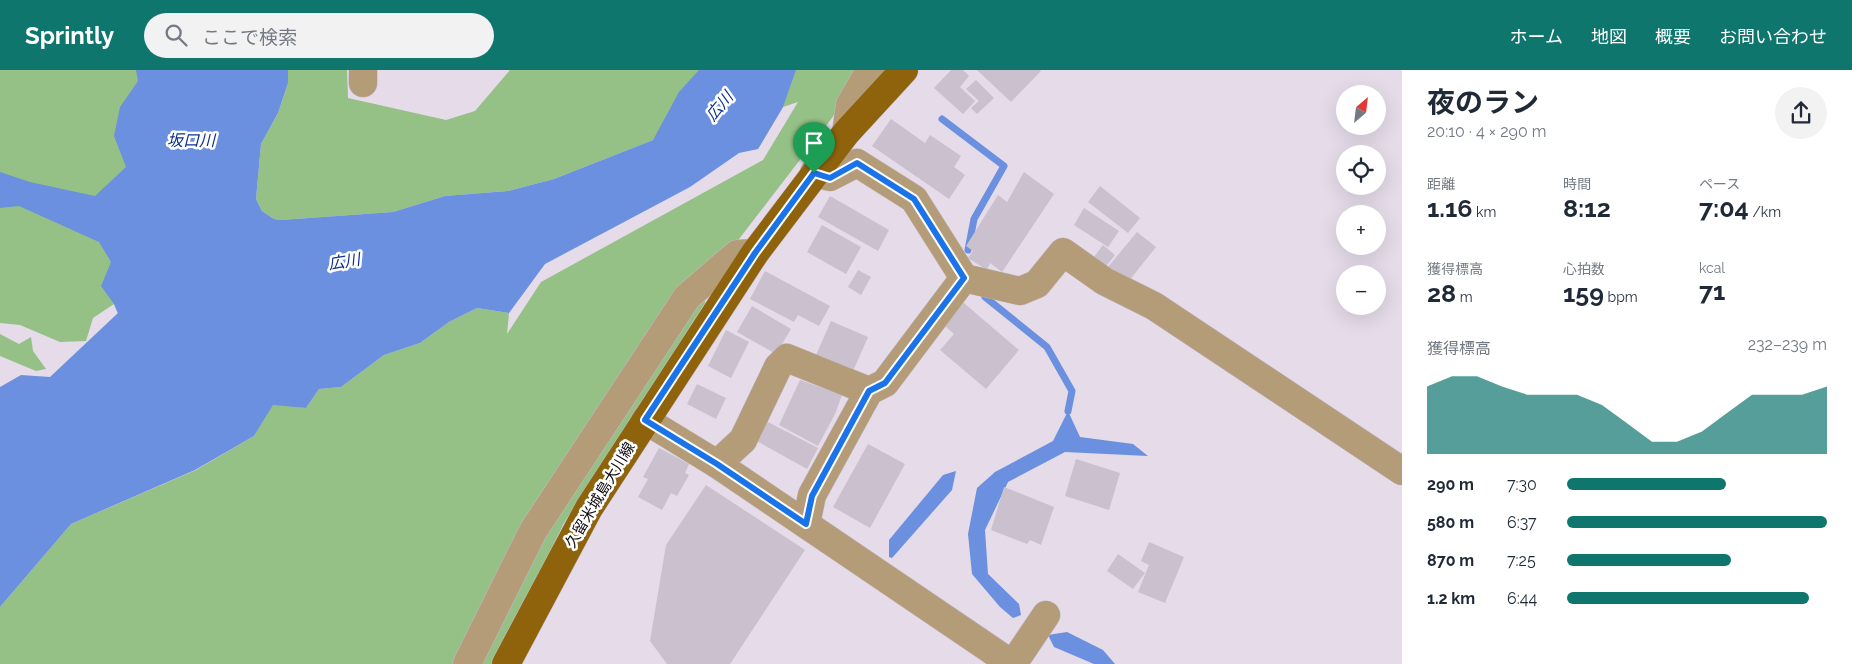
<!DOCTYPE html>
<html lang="ja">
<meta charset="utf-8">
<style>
:root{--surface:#fff;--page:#f2f2f3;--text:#1f2937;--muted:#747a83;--accent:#0f766e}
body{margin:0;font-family:Raleway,"Noto Sans JP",sans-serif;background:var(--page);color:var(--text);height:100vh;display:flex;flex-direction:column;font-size:19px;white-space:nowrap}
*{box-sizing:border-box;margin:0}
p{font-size:16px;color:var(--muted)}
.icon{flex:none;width:28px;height:28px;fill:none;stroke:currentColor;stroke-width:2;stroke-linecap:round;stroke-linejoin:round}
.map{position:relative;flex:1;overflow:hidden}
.drawer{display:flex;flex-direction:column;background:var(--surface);width:450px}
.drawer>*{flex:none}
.needle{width:32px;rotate:28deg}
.controls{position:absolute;left:1336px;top:15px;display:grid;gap:10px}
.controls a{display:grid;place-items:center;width:50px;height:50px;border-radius:50%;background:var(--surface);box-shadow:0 5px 20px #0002;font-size:25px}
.pin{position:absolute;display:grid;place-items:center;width:42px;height:42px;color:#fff;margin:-51px -21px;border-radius:50% 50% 50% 0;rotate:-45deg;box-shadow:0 0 5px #0007}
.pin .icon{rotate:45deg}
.round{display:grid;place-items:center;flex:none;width:52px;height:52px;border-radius:26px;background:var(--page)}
.summary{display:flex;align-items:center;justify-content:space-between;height:85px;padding:0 25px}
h1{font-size:28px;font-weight:700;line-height:38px}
.stats{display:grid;grid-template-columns:repeat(3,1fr);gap:8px;height:85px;padding:5px 25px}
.stats div{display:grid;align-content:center}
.stats b{font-size:25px;font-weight:700}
.stats small{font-size:14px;font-weight:400}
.stats p{font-size:14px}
.chart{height:140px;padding:10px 25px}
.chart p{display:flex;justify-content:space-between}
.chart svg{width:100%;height:90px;margin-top:5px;fill:var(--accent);opacity:.7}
ul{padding:0 25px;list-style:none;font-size:16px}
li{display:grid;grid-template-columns:80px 60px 1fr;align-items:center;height:38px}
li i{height:12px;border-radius:6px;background:var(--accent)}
header{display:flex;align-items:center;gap:30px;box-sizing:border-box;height:70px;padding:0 25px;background:var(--accent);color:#fff}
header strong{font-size:24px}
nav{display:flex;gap:28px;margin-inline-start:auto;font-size:18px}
.search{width:350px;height:45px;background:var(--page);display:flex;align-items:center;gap:12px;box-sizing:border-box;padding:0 18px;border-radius:28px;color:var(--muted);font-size:19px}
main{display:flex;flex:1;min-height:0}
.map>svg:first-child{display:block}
</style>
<header>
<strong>Sprintly</strong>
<div class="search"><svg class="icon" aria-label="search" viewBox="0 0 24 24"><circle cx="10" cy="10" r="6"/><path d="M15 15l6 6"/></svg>ここで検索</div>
<nav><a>ホーム</a><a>地図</a><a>概要</a><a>お問い合わせ</a></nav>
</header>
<main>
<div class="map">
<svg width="1402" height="594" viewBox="0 0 1402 594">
<rect width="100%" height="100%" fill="#e5dbe9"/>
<g fill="#96c186">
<polygon points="0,0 151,0 118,244 114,234 93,248 86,271 60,272 20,255 0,253"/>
<polygon points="288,0 347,0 348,28 446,50 475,41 510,0 699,0 653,70 554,109 508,121 445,126 393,142 281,150 274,149 262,141 256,129 261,74 278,43 288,13"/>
<polygon points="781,0 886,0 881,5 847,22 832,48 736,173 705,198 705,233 564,453 493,594 0,594 0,537 71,454 196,400 254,366 273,334 306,338 319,319 341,317 384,285 420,273 449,252 477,238 509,243 507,264 541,212 763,90 798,32 783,37 758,79"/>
<polygon points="0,264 19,274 31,267 33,281 46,299 36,301 0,286"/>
</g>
<g fill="#6a90df">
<polygon points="136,0 288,0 288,13 278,43 261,74 256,129 262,141 274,149 281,150 393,142 445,126 508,121 554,109 653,70 679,22 699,0 796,0 783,37 758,79 739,83 690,117 545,194 509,243 477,238 449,252 420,273 384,285 341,317 319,319 306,338 273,335 254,366 195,400 71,454 0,537 0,317 21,305 50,307 118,243 114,234 101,216 111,192 99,172 19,136 0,138 0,102 30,112 95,126 126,97 114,66 120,37 138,11"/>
<polygon points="1068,341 1080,367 1133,374 1148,386 1065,382 1008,412 985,460 988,504 1019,534 1021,545 1013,548 1000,537 972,504 968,464 977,418 995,402 1053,371"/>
<polygon points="956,401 952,420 892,488 889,487 889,470 943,405"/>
<polygon points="1067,562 1103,580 1115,594 1094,594 1054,577 1048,565"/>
</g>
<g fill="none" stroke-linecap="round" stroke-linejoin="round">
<g stroke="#6a90df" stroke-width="7">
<polyline points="942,49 1004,96 974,149 968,180"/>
<polyline points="985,227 1047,277 1072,321 1068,341"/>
</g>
</g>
<g fill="#cac0ce">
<polygon points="951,0 963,0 969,6 960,17 975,31 963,44 934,18"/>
<polygon points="977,0 1040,0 1041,1 1011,32"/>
<polygon points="976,10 994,28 977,44 971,38 979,31 966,19"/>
<polygon points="891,49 925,73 930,65 961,86 954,97 965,105 949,129 872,76"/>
<polygon points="1024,102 1054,124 1002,202 990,193 987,200 968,188 973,181 966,176 998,125 1007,132"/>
<polygon points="1100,116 1140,148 1128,163 1088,132"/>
<polygon points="830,126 889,160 878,181 818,147"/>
<polygon points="1084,138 1119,161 1108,177 1074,155"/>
<polygon points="822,155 861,177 846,204 807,182"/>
<polygon points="1137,162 1156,177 1128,212 1108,197"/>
<polygon points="1103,175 1115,185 1103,200 1091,191"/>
<polygon points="858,200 871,207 861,225 848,217"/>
<polygon points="765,201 830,236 819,256 798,245 794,252 750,229"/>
<polygon points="958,228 1019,280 986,319 940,280 954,264 939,251"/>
<polygon points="752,236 791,259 776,284 737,262"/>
<polygon points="831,251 868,267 853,301 816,285"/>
<polygon points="726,260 749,272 731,308 708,296"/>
<polygon points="800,310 842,325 835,344 818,376 779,355"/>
<polygon points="697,314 726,328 716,349 687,334"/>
<polygon points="764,350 818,378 807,399 753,369"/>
<polygon points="868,374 905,394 870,458 833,437"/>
<polygon points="659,378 689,394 685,403 689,405 677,426 671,423 662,440 638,427 648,409 643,407"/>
<polygon points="1076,389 1120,403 1109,440 1065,426"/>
<polygon points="706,415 805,480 730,594 667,594 650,571 666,475"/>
<polygon points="1004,417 1054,437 1041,475 1030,470 1027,474 991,460"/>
<polygon points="1149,472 1184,487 1165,533 1138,522 1149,495 1141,491"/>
<polygon points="1118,484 1145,503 1133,519 1107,501"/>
</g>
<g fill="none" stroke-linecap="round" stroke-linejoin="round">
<defs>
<g id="minor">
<polyline points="363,0 363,13"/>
<polyline points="846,63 850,35 870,0"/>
<polyline points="814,103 830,107 857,93 914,129 964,208"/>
<polyline points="645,350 717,394 1012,594"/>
<polyline points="717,394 743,370 778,297 787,288 869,321 885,313 964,208 1020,221 1037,214 1063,182 1104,211 1154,236 1402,401"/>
<polyline points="806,454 812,425 869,321"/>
<polyline points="467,594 533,461 687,227 737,184 755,183"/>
<polyline points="1013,594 1046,545"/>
</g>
<polyline id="major" points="506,594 589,438 755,183 846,63 904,0"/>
</defs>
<use href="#minor" stroke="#c3bac6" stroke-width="29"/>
<use href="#major" stroke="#c3bac6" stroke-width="29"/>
<use href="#minor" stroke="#b59c79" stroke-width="28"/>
<use href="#major" stroke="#8f620c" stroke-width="28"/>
</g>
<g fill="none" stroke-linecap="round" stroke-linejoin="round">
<defs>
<polygon id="route" points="857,93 914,129 964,208 885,313 869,321 812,426 806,454 717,394 645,350 755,183 814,103 830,108"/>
</defs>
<use href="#route" stroke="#fff" stroke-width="10"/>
<use href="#route" stroke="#1a73e8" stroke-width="6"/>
</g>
<g text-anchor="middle" stroke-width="5" stroke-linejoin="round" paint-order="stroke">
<g font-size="15" fill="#0f0b10" stroke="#fff">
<text transform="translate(600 425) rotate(-59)" y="5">久留米城島大川線</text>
</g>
<g font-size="16" font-style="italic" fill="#0e308c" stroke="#fff">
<text transform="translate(719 36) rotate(-50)" y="6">広川</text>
<text x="191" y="76">坂口川</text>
<text transform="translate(344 191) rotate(-9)" y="6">広川</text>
</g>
</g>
</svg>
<div class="controls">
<a><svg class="needle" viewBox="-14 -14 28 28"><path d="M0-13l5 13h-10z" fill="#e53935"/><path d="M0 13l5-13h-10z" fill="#747a83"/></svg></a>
<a><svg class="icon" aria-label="locate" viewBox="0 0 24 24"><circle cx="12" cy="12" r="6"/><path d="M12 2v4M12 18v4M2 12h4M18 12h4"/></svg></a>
<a>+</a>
<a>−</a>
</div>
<div class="pin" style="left:814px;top:103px;background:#1e9e55"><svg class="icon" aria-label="arrive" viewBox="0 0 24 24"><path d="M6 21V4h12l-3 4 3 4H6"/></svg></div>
</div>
<section class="drawer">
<div class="summary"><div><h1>夜のラン</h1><p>20:10 · 4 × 290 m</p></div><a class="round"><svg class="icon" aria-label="share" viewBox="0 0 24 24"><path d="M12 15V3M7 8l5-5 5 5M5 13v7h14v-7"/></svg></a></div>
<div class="stats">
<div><p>距離</p><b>1.16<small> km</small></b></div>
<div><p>時間</p><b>8:12</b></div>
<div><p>ペース</p><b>7:04<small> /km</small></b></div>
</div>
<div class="stats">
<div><p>獲得標高</p><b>28<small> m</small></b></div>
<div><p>心拍数</p><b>159<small> bpm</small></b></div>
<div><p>kcal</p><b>71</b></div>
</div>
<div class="chart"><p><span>獲得標高</span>232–239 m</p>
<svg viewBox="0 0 160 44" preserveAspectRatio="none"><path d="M0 44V11L10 6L20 6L30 11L40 15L50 15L60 15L70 20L80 29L90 38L100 38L110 33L120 24L130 15L140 15L150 15L160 11V44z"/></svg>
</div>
<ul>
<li><b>290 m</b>7:30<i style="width:61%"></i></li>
<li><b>580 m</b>6:37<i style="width:100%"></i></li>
<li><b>870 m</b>7:25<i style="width:63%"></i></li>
<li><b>1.2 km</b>6:44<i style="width:93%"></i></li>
</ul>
</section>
</main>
